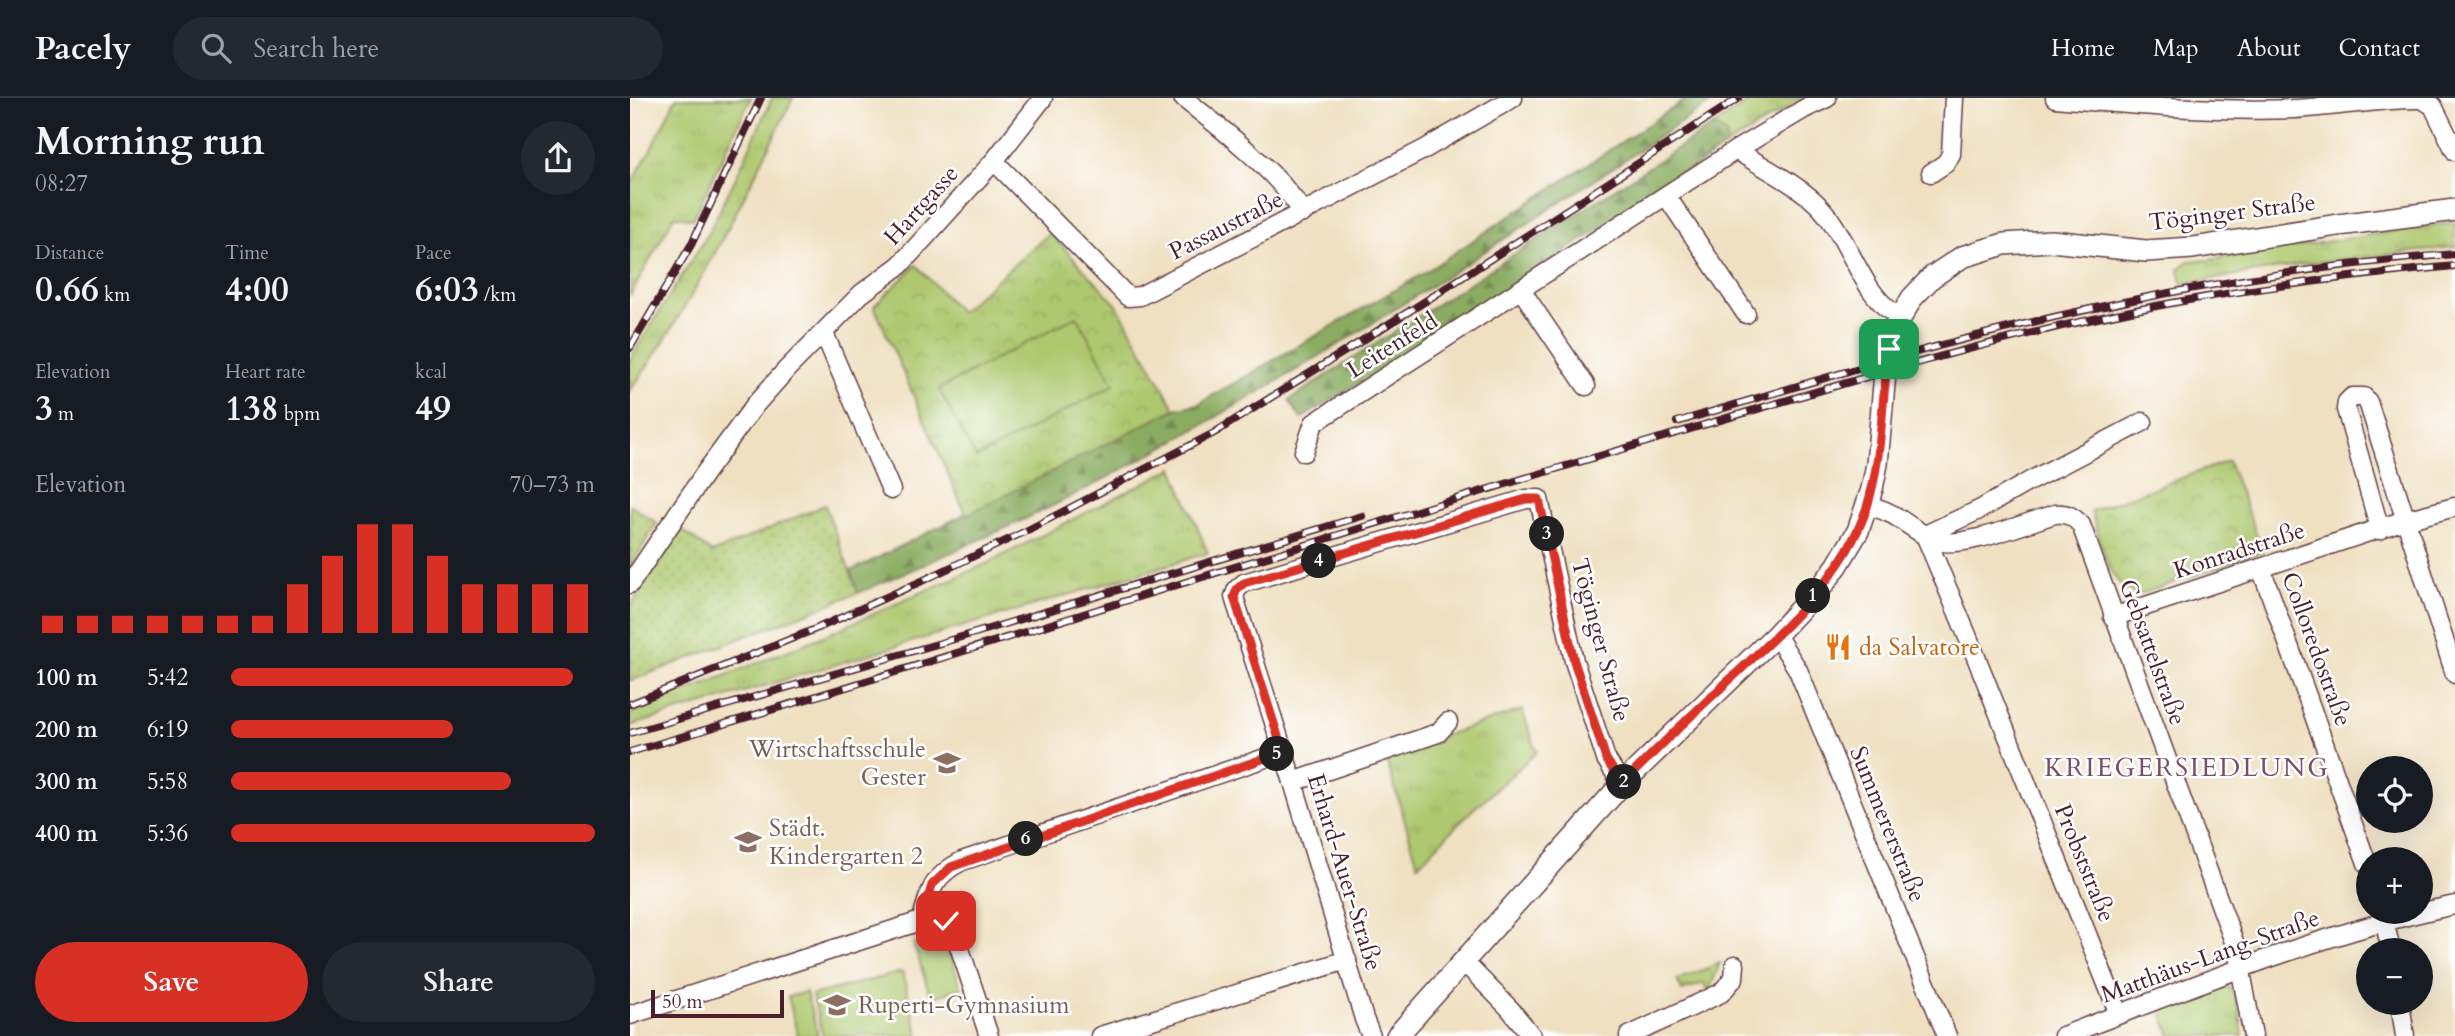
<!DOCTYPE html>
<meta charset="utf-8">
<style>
:root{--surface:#171b24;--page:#242831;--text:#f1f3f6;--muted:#9ea1a6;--line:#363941;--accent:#d93025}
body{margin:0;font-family:Cardo,serif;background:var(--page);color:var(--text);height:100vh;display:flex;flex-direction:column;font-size:26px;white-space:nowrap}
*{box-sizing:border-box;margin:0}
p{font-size:23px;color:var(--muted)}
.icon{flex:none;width:38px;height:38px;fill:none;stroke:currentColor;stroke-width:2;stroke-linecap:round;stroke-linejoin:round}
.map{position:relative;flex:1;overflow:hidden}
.panel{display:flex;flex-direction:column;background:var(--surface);width:630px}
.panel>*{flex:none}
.buttons{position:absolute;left:1726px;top:658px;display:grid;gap:14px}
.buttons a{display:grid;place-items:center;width:77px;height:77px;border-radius:50%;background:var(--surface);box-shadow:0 7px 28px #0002;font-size:35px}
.scale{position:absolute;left:21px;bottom:18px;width:133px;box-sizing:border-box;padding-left:7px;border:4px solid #4a1f2b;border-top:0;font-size:19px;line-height:24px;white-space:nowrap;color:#4a1f2b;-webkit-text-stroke:5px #fff;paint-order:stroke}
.pin{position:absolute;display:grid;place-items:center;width:60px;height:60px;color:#fff;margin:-30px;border-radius:14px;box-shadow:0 4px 10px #0006}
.km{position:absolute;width:35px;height:35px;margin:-18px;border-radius:50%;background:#222;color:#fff;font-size:19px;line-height:35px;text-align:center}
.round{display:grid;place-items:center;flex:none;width:74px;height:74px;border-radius:37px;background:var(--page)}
.overview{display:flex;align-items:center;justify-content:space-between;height:119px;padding:0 35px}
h1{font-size:38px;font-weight:800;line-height:52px}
.metrics{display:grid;grid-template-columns:repeat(3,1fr);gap:10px;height:119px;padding:7px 35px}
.metrics div{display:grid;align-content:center}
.metrics b{font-size:35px;font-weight:800}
.metrics small{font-size:19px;font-weight:400}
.metrics p{font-size:19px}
.chart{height:196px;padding:14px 35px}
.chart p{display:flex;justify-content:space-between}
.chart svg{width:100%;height:126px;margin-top:7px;stroke:var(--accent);stroke-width:6}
.button{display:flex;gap:14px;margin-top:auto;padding:14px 35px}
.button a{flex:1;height:80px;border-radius:42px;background:var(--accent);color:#fff;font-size:28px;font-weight:800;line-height:80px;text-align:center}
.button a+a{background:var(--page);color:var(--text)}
ul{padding:0 35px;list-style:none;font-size:23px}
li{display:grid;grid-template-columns:112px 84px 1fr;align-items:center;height:52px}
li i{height:18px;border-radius:9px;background:var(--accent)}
header{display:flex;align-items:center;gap:42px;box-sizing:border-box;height:98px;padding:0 35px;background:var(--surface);border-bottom:2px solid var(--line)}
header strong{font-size:33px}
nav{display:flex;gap:38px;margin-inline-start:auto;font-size:24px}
.search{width:490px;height:63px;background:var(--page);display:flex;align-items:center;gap:18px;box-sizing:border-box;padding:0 24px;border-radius:38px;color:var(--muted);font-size:26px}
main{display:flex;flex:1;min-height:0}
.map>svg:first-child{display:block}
</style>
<header>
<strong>Pacely</strong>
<div class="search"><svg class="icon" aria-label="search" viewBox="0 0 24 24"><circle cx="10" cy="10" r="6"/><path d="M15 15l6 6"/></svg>Search here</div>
<nav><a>Home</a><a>Map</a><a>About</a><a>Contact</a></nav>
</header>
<main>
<section class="panel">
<div class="overview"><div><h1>Morning run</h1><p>08:27</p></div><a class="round"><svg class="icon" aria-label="share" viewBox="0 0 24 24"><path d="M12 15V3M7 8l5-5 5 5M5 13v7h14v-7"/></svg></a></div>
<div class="metrics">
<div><p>Distance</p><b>0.66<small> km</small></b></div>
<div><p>Time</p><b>4:00</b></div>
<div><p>Pace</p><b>6:03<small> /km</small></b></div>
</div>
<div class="metrics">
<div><p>Elevation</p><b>3<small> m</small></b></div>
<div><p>Heart rate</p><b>138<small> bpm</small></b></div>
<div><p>kcal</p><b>49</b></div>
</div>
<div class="chart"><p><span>Elevation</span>70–73 m</p>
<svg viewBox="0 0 160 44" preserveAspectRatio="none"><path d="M5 44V38M15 44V38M25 44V38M35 44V38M45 44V38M55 44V38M65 44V38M75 44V27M85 44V17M95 44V6M105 44V6M115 44V17M125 44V27M135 44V27M145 44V27M155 44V27"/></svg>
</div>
<ul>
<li><b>100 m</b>5:42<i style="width:94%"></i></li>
<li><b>200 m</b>6:19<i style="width:61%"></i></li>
<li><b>300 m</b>5:58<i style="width:77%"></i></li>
<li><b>400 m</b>5:36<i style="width:100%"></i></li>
</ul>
<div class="button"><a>Save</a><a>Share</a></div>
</section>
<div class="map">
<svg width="1825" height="938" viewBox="0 0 1825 938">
<defs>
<pattern id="grass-tufts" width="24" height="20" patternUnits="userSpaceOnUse" patternTransform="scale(1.75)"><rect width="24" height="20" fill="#adc86e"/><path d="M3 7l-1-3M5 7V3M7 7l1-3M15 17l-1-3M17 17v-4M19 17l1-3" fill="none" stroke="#96ab5f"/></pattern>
<pattern id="forest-firs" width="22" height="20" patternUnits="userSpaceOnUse" patternTransform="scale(1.75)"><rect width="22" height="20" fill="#8aac61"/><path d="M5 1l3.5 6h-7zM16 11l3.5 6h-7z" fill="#738b50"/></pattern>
<pattern id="park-crowns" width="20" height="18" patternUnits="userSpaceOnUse" patternTransform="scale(1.75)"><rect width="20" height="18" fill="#adc86e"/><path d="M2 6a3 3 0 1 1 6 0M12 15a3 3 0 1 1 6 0" fill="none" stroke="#96ab5f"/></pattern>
<pattern id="garden-dots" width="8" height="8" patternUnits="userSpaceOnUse" patternTransform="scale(1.75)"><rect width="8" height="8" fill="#adc86e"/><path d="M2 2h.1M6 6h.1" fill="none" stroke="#96ab5f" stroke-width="1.8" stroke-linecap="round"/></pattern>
</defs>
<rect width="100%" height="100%" fill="#fff"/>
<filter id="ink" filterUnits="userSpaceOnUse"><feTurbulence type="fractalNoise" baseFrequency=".0143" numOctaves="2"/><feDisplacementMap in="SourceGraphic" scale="14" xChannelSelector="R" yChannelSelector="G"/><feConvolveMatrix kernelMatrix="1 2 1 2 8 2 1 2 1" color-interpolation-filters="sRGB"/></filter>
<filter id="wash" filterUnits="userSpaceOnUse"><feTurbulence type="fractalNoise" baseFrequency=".00686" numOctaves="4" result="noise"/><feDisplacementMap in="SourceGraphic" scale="28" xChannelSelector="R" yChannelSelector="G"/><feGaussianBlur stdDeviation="1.57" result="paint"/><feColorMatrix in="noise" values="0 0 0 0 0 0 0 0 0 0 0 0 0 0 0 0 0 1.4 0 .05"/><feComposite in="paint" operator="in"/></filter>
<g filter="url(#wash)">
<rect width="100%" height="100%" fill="#efe0c1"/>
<g fill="url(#grass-tufts)" stroke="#7c744c" stroke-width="2">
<polygon points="46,0 121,0 63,121 44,118 0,198 0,87 20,53"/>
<path d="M 142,0 L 163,0 C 114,99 65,203 0,293 L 0,261 L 78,136 L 110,71 Z"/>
<polygon points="1125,0 1173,0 1096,48 1088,30 1083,28"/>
<polygon points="1825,124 1825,149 1681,165 1552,186 1549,171 1559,163 1578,162"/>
<polygon points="543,370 578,455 0,628 0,616 189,540 358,465"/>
<polygon points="892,612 907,654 838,716 788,767 755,657"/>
<path d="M 1597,888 C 1611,899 1610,921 1613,938 L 1541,938 L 1530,909 Z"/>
</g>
<g fill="url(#forest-firs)" stroke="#6a6646" stroke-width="2">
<path d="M 1058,0 L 1084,0 L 1085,2 C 875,141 665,283 440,399 C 371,434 299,464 228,495 L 221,473 L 545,311 L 568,306 L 794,175 Z"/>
<polygon points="1082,28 1088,30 1097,37 1096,48 827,224 671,321 659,302"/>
</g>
<g fill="url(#park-crowns)" stroke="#7c744c" stroke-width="2">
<polygon points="420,135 487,207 545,311 336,417 244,208 286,167 330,214"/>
<path d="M 1598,363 L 1633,453 L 1509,497 C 1476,489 1471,440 1461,413 Z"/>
<polygon points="1090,865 1079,893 1077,894 1074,885 1052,893 1047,882"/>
</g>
<g fill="url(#garden-dots)" stroke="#7c744c" stroke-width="2">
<polygon points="0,407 27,425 0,469"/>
<polygon points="195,407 228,495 0,583 0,508 52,432 82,455"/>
</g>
<g fill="#adc86e" stroke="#7c744c" stroke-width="2">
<polygon points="447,218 484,287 346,360 309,291"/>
<polygon points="314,838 331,890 301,900 284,847"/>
<polygon points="272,874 289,938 193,938 182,897"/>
<polygon points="176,894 188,938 168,938 158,899"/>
</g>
</g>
<g filter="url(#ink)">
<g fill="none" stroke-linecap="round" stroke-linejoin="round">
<defs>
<g id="minor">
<path d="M 553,0 C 590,29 649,75 673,115"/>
<path d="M 1425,0 C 1505,7 1585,14 1665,11 C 1707,9 1750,0 1792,1 L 1803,8 L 1825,53"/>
<path d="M 1106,52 C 1132,69 1170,87 1191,110 C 1221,143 1231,197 1269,219"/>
<polyline points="364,63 498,199 510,198 793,52 883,0"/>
<polyline points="1301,75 1316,65 1321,56 1324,0"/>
<polyline points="1037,99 1116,216"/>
<polyline points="892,193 956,288"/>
<polyline points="194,235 261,392"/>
<polyline points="674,354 684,325 1106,52 1174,11 1197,0"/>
<path d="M 1237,408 C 1266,412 1279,431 1304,442 C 1329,453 1398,424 1425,416 C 1437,415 1443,418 1451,427 L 1607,852 L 1623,938"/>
<polyline points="1750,432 1716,311 1717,304 1722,299 1734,299 1738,304 1825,576"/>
<polyline points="1295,437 1342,549 1489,916"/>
<polyline points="1295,437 1349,412 1398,384 1513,324"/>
<polyline points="1631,470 1738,768"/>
<polyline points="0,486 75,375 125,307 157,271 231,196 270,167 364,63 413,0"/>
<polyline points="1483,519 1775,422 1825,409"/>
<polyline points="1146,537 1168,572 1317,938"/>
<polyline points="663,684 808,635 818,624"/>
<polyline points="1752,814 1761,852"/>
<path d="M 292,821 C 300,792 303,778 332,763 L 653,654"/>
<polyline points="835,865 880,911 902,938"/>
<polyline points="1770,905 1775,938"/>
<polyline points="0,917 303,819 316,823 325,836 359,938"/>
<polyline points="470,938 717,862"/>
<polyline points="741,938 734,921 663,684 604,499 607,491 614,485 896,401 909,401 944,563 976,661 992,686"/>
<polyline points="999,938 1091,895 1104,880 1105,867"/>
<path d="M 1433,938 C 1562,889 1689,835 1825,807"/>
</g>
<polyline id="tertiary" points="767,938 992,686 1146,537 1192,488 1207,468 1228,433 1242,391 1247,366 1255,275 1264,231 1282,200 1302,179 1332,159 1374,146 1421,143 1516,153 1563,150 1708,127 1825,112"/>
</defs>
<use href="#minor" stroke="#633c42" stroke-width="21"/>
<use href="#tertiary" stroke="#633c42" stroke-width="24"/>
<use href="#minor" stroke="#fff" stroke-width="18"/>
<use href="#tertiary" stroke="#fff" stroke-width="21"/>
<defs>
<g id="rail">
<polyline points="0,250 61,147 131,0"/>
<path d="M 1047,324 C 1185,283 1323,240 1465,210 C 1584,184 1704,166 1825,156"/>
<polyline points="0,606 188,530 292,483 394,434 584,335 794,204 1109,0"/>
<polyline points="0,635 345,535 732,418"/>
<path d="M 0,654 C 334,556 666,447 1000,349 C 1179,296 1358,239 1542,205 C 1636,188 1730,177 1825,168"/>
</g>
</defs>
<use href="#rail" stroke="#4a1f2b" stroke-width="8"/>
<use href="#rail" stroke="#fff" stroke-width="5" stroke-dasharray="16" stroke-linecap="butt"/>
</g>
</g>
<g fill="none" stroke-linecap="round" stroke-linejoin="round" filter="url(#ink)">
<defs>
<path id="route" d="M 316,823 L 309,819 L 292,821 L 302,787 L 321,769 L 653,654 L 604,499 L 607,491 L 614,485 L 896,401 L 909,401 L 944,563 L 976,661 L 992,686 C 1021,657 1050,628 1080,600 C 1137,546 1212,486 1237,409 C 1253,358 1251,303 1259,251"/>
</defs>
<use href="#route" stroke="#fff" stroke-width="14"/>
<use href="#route" stroke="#d93025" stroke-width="9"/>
</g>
<defs>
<symbol id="restaurant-bare" viewBox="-9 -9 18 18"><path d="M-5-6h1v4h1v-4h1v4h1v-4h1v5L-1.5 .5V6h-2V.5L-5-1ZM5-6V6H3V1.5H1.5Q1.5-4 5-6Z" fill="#e8710a" stroke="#fff" stroke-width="2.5" paint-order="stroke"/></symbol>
<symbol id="school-bare" viewBox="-9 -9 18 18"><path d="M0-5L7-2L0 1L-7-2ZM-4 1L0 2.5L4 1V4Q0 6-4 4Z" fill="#8d6e63" stroke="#fff" stroke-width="2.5" paint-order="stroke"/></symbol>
</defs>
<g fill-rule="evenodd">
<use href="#restaurant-bare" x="1189" y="530" width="38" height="38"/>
<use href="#school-bare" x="298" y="646" width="38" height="38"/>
<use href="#school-bare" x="99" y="725" width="38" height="38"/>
<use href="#school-bare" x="188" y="888" width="38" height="38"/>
</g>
<g text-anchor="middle" stroke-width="5" stroke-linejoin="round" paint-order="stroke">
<g font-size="24" fill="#4a1f2b" stroke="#fff">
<text transform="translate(291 107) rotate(-48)" y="8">Hartgasse</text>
<text transform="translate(1602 114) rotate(-7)" y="8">Töginger Straße</text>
<text transform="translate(596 127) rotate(-27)" y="8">Passaustraße</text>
<text transform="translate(762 247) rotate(-32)" y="8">Leitenfeld</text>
<text transform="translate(1609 452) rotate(-18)" y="8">Konradstraße</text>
<text transform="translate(971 542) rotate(75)" y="8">Töginger Straße</text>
<text transform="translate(1687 551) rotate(70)" y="8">Colloredostraße</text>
<text transform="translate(1523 554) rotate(70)" y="8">Gebsattelstraße</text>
<text transform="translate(1258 726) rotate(68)" y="8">Summererstraße</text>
<text transform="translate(1455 765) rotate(68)" y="8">Probststraße</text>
<text transform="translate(715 774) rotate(73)" y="8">Erhard-Auer-Straße</text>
<text transform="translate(1580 858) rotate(-20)" y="8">Matthäus-Lang-Straße</text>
</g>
<g font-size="24" fill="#c56008" stroke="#fff" text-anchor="start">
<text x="1229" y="557">da Salvatore</text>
</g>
<g font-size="24" fill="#785e54" stroke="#fff" text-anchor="start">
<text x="296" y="659" text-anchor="end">Wirtschaftsschule<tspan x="296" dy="28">Gester</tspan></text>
<text x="139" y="738">Städt.<tspan x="139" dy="28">Kindergarten 2</tspan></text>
<text x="228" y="915">Ruperti-Gymnasium</text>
</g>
<g font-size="26" letter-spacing="2" fill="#7a4e69" stroke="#fff">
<text x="1557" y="678">KRIEGERSIEDLUNG</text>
</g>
</g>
</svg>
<div class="buttons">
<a><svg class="icon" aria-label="locate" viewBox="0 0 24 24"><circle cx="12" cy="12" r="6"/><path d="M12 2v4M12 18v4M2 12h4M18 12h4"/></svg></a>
<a>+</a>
<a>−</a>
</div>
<div class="scale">50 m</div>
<div class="pin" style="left:1259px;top:251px;background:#1e9e55"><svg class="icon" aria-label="arrive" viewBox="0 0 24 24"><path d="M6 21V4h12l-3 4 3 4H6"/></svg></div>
<div class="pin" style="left:316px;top:823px;background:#d93025"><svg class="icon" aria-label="check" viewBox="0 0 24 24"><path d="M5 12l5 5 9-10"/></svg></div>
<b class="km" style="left:1183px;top:498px">1</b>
<b class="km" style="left:994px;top:684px">2</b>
<b class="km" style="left:917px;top:436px">3</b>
<b class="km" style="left:689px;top:463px">4</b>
<b class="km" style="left:647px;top:656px">5</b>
<b class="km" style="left:396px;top:741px">6</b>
</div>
</main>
